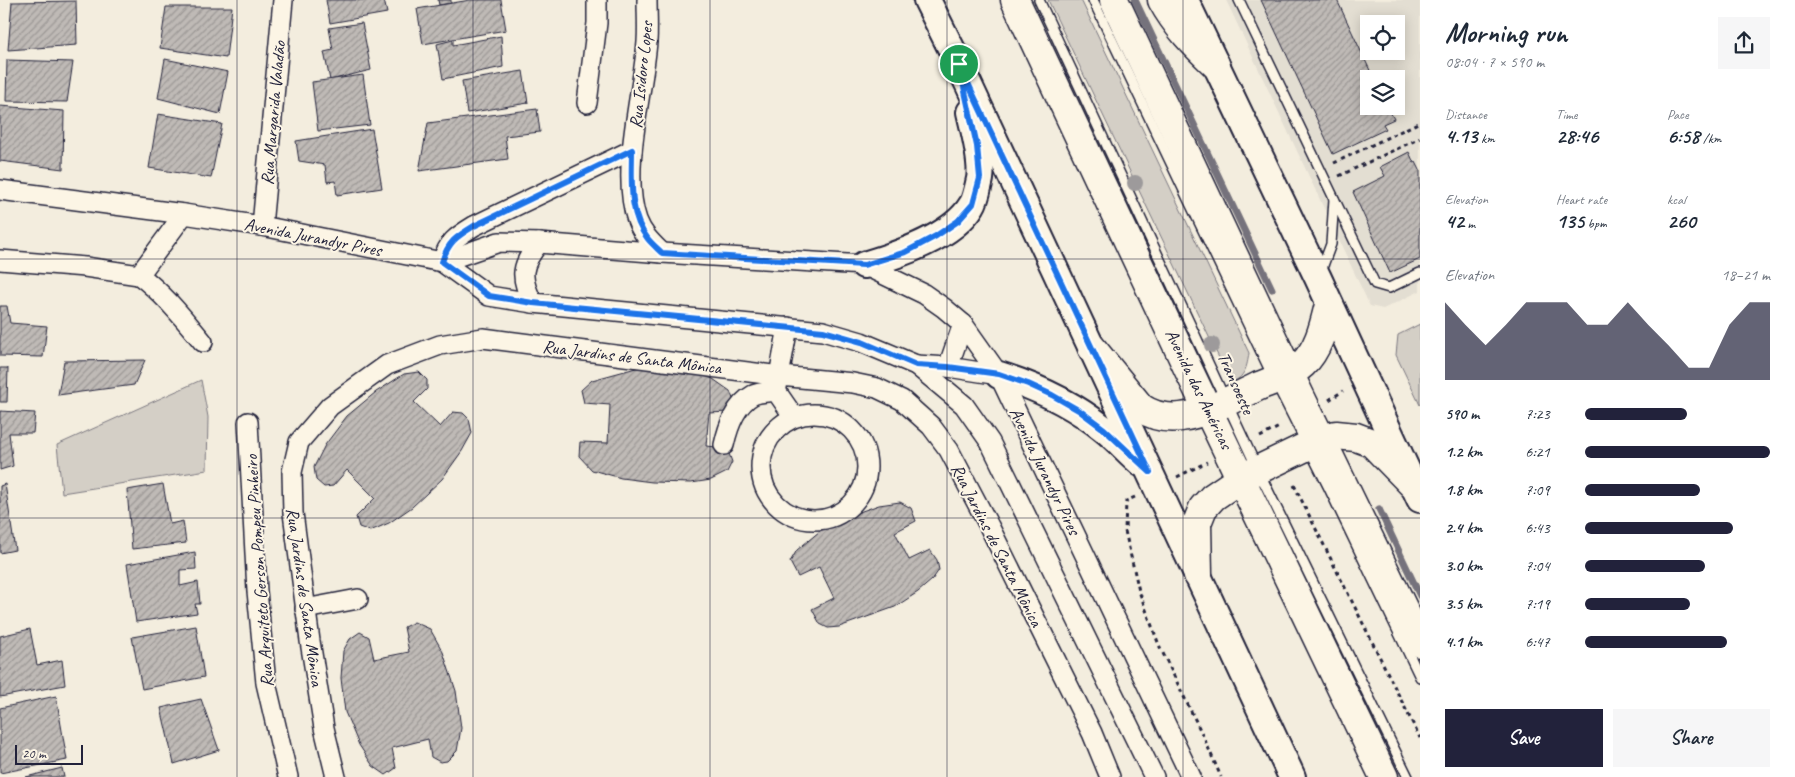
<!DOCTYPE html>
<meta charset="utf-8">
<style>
:root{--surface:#fff;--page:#f6f6f7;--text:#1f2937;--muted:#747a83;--accent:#22223b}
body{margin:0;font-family:Caveat,sans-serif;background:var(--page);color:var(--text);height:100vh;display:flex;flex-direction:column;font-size:19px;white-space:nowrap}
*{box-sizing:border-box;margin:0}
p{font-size:16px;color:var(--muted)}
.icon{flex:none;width:28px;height:28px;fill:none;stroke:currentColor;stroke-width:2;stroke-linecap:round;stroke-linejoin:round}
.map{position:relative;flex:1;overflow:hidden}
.panel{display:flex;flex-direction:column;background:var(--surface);width:375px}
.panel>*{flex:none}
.buttons{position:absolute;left:1360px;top:15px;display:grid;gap:10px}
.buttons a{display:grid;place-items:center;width:45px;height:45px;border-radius:0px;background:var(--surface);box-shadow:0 2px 12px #0003;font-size:25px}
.scale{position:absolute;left:15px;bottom:12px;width:68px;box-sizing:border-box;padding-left:5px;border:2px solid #22223b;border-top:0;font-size:14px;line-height:18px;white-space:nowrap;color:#22223b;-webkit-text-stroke:4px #fcf5e5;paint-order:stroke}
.pin{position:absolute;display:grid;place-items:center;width:42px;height:42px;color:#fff;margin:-21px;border:2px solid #fff;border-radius:50%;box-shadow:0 1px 5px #0007}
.round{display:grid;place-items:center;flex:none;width:52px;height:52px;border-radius:0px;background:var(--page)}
.summary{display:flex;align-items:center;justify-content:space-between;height:85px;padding:0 25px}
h1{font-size:28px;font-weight:700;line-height:38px}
.stats{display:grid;grid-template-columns:repeat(3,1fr);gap:8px;height:85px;padding:5px 25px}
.stats div{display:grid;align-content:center}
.stats b{font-size:21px;font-weight:700}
.stats small{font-size:14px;font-weight:400}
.stats p{font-size:14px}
.chart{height:140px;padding:10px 25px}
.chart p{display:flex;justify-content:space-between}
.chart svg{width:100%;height:90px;margin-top:5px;fill:var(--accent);opacity:.7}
.button{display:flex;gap:10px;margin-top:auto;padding:10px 25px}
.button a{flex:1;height:58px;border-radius:0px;background:var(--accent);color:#fff;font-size:20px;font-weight:700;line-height:58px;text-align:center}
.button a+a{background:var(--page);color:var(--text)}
ul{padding:0 25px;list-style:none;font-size:16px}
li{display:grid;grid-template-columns:80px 60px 1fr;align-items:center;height:38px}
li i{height:12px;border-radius:6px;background:var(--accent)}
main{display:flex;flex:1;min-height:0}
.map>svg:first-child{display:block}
</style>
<main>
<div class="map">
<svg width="1420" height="777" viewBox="0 0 1420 777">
<defs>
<pattern id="building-hatch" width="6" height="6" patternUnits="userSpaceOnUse" patternTransform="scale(1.25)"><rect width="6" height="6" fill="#bfbab6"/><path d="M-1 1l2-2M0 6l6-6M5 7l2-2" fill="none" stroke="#9b9795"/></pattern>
</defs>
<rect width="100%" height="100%" fill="#f3edde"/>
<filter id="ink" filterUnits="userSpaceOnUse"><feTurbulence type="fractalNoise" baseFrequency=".02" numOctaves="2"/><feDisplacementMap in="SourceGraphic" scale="10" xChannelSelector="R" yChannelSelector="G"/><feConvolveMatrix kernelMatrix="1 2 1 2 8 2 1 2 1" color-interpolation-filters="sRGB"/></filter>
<g filter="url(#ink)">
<path fill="#e3ded2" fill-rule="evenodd" d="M 1226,0 L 1420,0 L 1420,291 L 1383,309 L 1370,306 ZM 1369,24 L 1396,24 L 1396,51 L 1369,51 ZM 1369,79 L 1396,79 L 1396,106 L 1369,106 Z"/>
<g fill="#d4cfc6" stroke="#7b7880">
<path d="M 1048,0 L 1081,0 L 1249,353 C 1247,367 1245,377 1231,383 Z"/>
<polygon points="1420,324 1420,405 1396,355 1398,335"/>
<polygon points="201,380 208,417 207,470 62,493 57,445"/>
</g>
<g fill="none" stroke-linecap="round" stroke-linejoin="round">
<g stroke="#75727b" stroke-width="7">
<polyline points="1135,0 1272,289"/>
<polyline points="1379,509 1420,596"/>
</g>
</g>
<g fill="url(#building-hatch)" stroke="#22223b">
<polygon points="326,0 384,0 387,13 330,23"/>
<polygon points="438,0 451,0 451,3 439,5"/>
<polygon points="470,0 501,0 506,30 423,44 417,9"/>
<polygon points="1261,0 1337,0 1374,79 1369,79 1369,106 1387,106 1394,119 1383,124 1386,129 1333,154"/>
<polygon points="76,1 77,45 8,50 12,2"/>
<polygon points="166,7 232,7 226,58 160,48"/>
<polygon points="362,23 371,70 330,80 324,52 333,50 329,28"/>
<polygon points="501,36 503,67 443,79 437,44 453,40 453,45"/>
<polygon points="165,59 228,72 220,114 158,98"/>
<polygon points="7,60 73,62 67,102 6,101"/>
<polygon points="523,71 528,103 467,113 462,81"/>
<polygon points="363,75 370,125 318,131 312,82"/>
<polygon points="0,106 64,111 63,169 0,161"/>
<polygon points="537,109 540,132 505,136 508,159 419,171 428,123"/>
<polygon points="158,114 222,124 211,178 149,168"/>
<polygon points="372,129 382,188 337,195 335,181 327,182 325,165 299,161 296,141"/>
<polygon points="1409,152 1414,163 1416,162 1420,170 1420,259 1390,273 1353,192 1385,176 1380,167"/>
<polygon points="0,306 7,306 10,323 47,326 43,357 0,356"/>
<polygon points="145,360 134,385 58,395 64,361"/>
<polygon points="0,368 8,368 7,402 0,402"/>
<polygon points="636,368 683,368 713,379 730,391 735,404 728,412 709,413 706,446 727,448 732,462 727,472 711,480 691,483 652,482 621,478 592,470 579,456 580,442 608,443 610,405 584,403 581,390 592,380"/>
<polygon points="419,372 427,380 427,389 414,402 440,427 453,412 463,413 469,419 472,433 462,451 442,479 412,507 389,523 370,531 359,527 356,517 375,498 347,470 333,486 324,487 316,480 314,467 325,445 347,416 376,392 404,374"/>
<polygon points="0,411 35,413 33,433 9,433 13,466 0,470"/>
<polygon points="5,484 15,550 0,553 0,486"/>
<polygon points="163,484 170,524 183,521 186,543 132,549 127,490"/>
<polygon points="900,502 911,508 916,521 895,532 909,560 930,550 937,560 939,570 932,580 918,592 895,607 839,627 828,628 820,624 812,609 834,598 819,567 798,577 790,562 797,550 820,531 848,516 879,505"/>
<polygon points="195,552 196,569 180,570 180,586 198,582 200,604 195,604 197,613 136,622 127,564"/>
<polygon points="414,622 430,629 443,652 456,691 461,728 457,751 447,761 440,762 431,757 428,739 392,748 396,768 386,775 373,766 359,745 345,712 341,678 343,651 350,639 360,632 369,637 374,659 409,652 404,627"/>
<polygon points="196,626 204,677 142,689 132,637"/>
<polygon points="30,629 37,665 62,660 65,685 0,697 0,636"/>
<polygon points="56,696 67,760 0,773 0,708"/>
<polygon points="201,699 219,750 174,764 161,708"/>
<polygon points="62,768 64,777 26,777"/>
</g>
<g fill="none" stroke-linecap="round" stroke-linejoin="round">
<defs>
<g id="service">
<polyline points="1039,0 1258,470 1408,777"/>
<polyline points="1093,0 1274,379 1328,486 1420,677"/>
<polyline points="1239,0 1375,284 1389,288 1420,273"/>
<polyline points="1321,271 1331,244 1334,199"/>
</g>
<g id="minor">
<path d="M 647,0 C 647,14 648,28 647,42 C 643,93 620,172 637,220 C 642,234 652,243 662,253"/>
<polyline points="587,103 597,23 597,0"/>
<polyline points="0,190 184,214 267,227 442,262 489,296 533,303 823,331 861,342 916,365 964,405 990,442 1154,777"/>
<polyline points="262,226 283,0"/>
<polyline points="0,260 85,267 139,275 184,214"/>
<polyline points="442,262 499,242 539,243 662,253 864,265 924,294 944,308 963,324 999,375 1191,777"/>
<path d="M 442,262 C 448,242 456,237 474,226 L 632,150"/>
<path d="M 139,275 C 164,294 183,318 203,342"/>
<path d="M 533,303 C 519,277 521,265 539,243"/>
<polyline points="916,365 948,367 999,375"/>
<polyline points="948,367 963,324"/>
<polyline points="777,387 788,327"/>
<circle cx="814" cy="467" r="53"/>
<polyline points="248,422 257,591 266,683 288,777"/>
<path d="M 724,445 C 728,427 735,405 753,395 C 759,392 769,392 776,391 L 794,417"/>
<polyline points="305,609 358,599"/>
<polyline points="336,777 324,728 310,641 293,513 292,472 299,442 330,406 387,365 440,345 483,338 780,376 853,383 877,388 902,400 931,426 949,450 989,526 1092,733 1110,777"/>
</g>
<g id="secondary">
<polyline points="927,0 959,64 1292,777"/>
<polyline points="1185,0 1318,278 1420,499"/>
<path d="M 864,265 C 898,255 953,237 972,205 C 976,199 978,187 980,179 C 983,161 974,130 970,112"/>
<path d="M 999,375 C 1037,387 1072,403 1104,429 C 1117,439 1128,452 1141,463"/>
</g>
<g id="trunk">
<polyline points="1015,0 1190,373 1384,777"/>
<polyline points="1114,0 1289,373 1420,643"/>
<path d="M 1162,0 C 1176,26 1194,44 1215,64"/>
<path d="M 1092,348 L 1141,408 C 1153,416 1166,419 1181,417 C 1206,414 1236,397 1259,386 C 1274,380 1291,375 1303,364 C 1319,349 1324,325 1329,305"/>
<polyline points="1198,575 1197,523 1203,508 1213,497 1241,478 1322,439 1336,435 1356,437 1372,443 1413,485"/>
</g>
</defs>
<use href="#service" stroke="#22223b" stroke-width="12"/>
<use href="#minor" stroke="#22223b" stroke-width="22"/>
<use href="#secondary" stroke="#22223b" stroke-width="30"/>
<use href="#trunk" stroke="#22223b" stroke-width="31"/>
<g stroke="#22223b" stroke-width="3" stroke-dasharray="4 4" stroke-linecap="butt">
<polyline points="1334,163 1420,122"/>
<polyline points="1339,176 1420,138"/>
<polyline points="1329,400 1343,391"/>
<polyline points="1260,437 1281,426"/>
<polyline points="1177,477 1207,462"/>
<polyline points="1294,485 1420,738"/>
<polyline points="1135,497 1126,501 1125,531 1139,591 1159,645 1204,738 1221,777"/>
</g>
<use href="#service" stroke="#fcf5e5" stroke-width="9"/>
<use href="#minor" stroke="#fcf5e5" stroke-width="19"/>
<use href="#secondary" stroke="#fcf5e5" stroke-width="26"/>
<use href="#trunk" stroke="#fcf5e5" stroke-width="28"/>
</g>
<g fill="#9d9a9b">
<circle cx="1135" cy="183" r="8"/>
<circle cx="1212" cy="345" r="8"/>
</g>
</g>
<g fill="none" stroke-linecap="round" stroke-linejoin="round" filter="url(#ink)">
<defs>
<path id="route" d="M 959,64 L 1150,472 L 1104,429 L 1080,411 L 1052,395 L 1028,384 L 999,374 L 948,367 L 916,365 L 862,342 L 823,331 L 533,303 L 489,296 L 442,262 C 448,242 456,237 474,226 L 632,150 C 632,180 628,214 648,239 C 652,244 658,249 662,253 L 864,265 L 906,252 L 936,236 L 958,221 L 973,204 L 980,178 L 977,146 Z"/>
</defs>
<use href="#route" stroke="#fff" stroke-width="10"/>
<use href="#route" stroke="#1a73e8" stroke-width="6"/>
</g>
<path fill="none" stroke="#22223b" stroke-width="1" stroke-opacity="0.55" d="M 237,0 L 237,777M 473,0 L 473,777M 710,0 L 710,777M 947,0 L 947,777M 1183,0 L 1183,777M 0,259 L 1420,259M 0,518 L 1420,518"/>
<g text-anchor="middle" stroke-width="4" stroke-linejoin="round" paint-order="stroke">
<g font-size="18" fill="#22223b" stroke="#fcf5e5">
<text transform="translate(641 75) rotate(-84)" y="6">Rua Isidoro Lopes</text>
<text transform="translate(273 113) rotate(-85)" y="6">Rua Margarida Valadão</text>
<text transform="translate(313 237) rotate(11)" y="6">Avenida Jurandyr Pires</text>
<text transform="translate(632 357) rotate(7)" y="6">Rua Jardins de Santa Mônica</text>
<text transform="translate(1236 383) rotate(66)" y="6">Transoeste</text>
<text transform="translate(1199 389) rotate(64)" y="6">Avenida das Américas</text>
<text transform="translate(1045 471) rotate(64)" y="6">Avenida Jurandyr Pires</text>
<text transform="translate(997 545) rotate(63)" y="6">Rua Jardins de Santa Mônica</text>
<text transform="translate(259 571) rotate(-94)" y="6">Rua Arquiteto Gerson Pompeu Pinheiro</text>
<text transform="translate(305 597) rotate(82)" y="6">Rua Jardins de Santa Mônica</text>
</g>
</g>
</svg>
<div class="buttons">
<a><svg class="icon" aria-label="locate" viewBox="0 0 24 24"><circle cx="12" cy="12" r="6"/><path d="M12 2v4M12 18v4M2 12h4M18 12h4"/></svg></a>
<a><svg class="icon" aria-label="layers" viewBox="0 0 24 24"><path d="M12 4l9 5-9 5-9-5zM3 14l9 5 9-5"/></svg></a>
</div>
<div class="scale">20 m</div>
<div class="pin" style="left:959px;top:64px;background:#1e9e55"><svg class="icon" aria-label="arrive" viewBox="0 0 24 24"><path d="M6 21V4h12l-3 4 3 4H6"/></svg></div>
</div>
<section class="panel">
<div class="summary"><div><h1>Morning run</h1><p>08:04 · 7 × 590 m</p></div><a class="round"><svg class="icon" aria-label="share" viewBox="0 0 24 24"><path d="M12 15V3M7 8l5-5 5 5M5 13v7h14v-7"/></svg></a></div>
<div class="stats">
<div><p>Distance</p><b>4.13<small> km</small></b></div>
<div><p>Time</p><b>28:46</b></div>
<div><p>Pace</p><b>6:58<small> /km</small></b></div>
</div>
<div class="stats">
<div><p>Elevation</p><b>42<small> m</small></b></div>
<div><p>Heart rate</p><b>135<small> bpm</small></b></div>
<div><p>kcal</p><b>260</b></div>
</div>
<div class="chart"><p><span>Elevation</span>18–21 m</p>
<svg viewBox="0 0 160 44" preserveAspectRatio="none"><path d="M0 44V6L10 17L20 27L30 17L40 6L50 6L60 6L70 17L80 17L90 6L100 17L110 27L120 38L130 38L140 17L150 6L160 6V44z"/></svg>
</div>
<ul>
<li><b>590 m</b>7:23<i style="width:55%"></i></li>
<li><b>1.2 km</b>6:21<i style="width:100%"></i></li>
<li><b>1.8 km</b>7:09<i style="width:62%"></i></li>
<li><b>2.4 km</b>6:43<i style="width:80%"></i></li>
<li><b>3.0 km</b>7:04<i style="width:65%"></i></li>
<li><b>3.5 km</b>7:19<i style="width:57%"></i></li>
<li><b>4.1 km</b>6:47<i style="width:77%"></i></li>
</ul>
<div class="button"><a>Save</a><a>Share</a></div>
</section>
</main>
